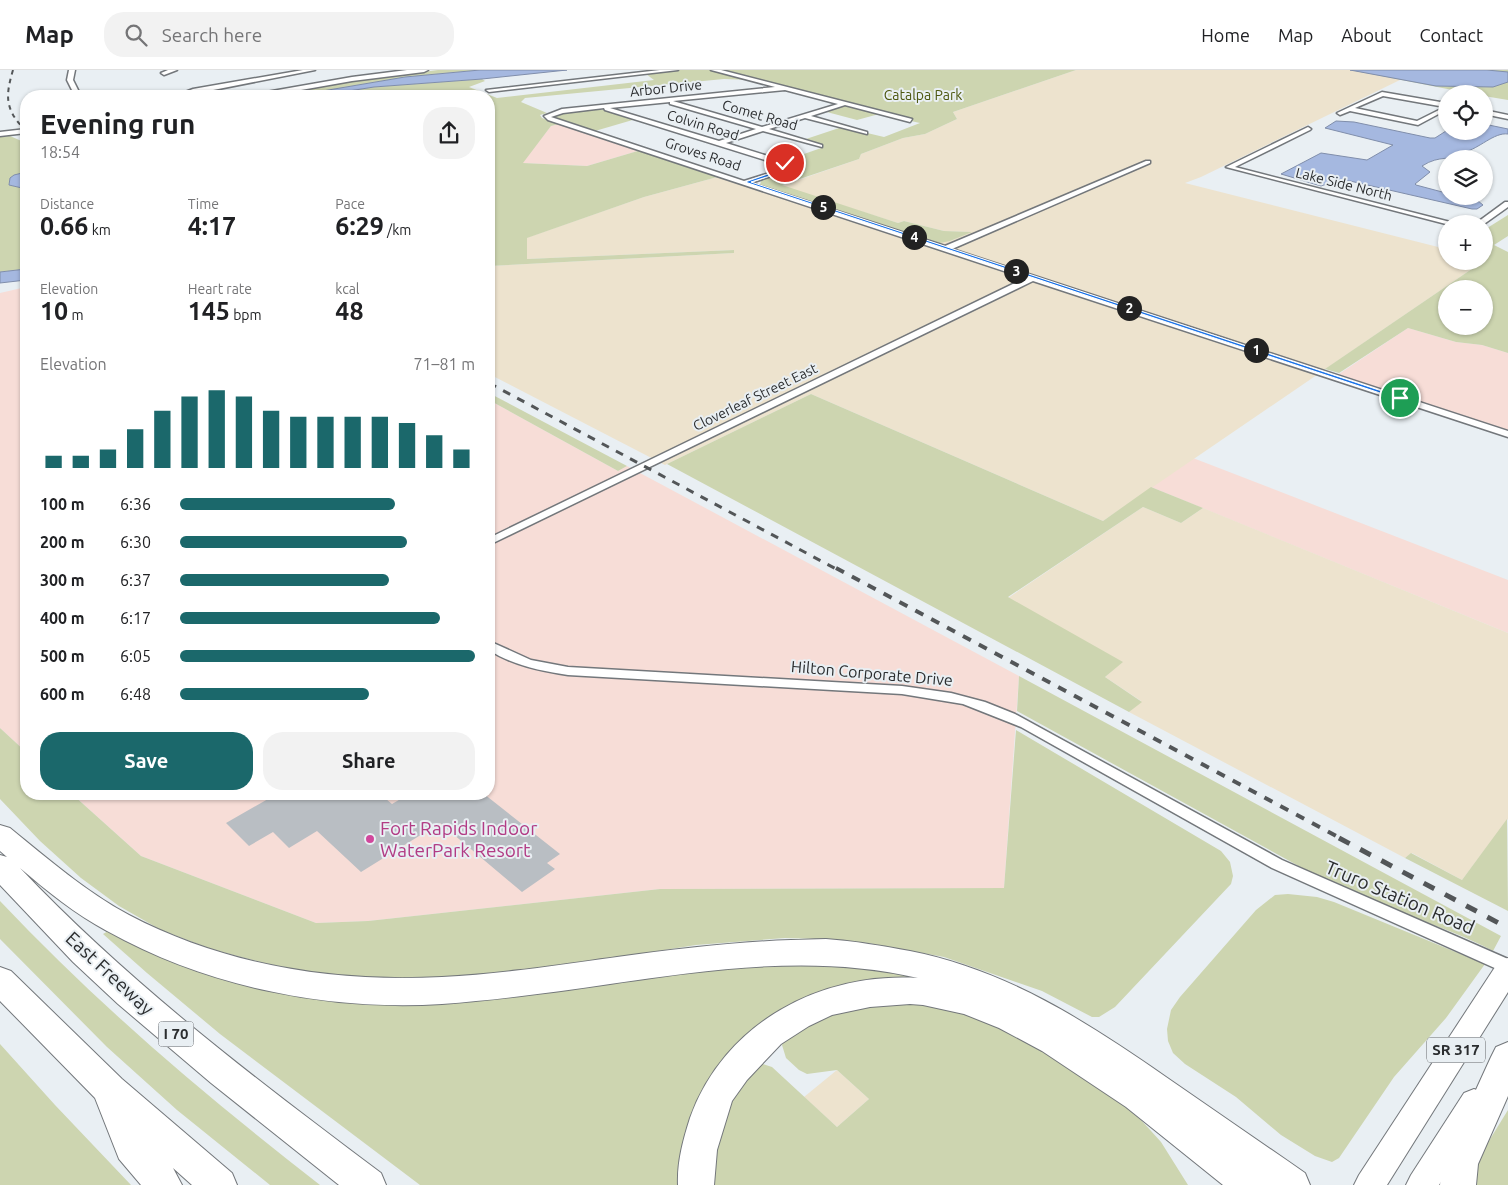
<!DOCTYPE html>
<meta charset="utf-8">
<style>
:root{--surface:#fff;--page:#f2f2f2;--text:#202124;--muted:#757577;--line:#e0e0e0;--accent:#1b686b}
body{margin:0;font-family:Ubuntu,sans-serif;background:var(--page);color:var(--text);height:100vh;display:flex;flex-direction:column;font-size:19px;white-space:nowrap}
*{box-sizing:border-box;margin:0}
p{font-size:16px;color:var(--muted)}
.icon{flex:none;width:28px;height:28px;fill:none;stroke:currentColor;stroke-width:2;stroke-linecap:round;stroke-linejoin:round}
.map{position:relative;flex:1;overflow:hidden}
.sheet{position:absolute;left:20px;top:20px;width:475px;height:710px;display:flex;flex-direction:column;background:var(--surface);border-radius:20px;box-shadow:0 1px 4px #0004}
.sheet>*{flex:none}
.fabs{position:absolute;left:1438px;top:15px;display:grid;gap:10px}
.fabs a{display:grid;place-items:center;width:55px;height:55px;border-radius:50%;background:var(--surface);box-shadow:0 1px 4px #0004;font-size:25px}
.pin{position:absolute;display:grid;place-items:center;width:42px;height:42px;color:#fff;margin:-21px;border:2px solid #fff;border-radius:50%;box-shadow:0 1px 5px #0007}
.km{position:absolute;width:25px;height:25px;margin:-12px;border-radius:50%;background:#222;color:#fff;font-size:14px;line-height:25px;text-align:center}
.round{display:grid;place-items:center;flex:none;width:52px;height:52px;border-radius:20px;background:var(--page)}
.headline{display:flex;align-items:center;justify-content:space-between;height:85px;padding:0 20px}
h1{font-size:28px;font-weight:700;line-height:38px}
.stats{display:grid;grid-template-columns:repeat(3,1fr);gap:8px;height:85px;padding:5px 20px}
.stats div{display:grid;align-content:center}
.stats b{font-size:25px;font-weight:700}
.stats small{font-size:14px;font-weight:400}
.stats p{font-size:14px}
.chart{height:140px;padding:10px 20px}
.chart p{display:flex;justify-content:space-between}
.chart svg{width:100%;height:90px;margin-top:5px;stroke:var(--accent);stroke-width:6}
.cta{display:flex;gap:10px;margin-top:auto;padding:10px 20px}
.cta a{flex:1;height:58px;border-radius:20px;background:var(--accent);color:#fff;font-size:20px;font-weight:700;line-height:58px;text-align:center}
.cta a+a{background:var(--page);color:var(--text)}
ul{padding:0 20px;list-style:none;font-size:16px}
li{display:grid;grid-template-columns:80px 60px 1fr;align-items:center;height:38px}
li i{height:12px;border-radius:6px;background:var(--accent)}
header{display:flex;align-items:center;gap:30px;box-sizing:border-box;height:70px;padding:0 25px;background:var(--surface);border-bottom:1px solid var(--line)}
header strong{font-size:24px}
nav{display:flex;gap:28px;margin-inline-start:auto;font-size:18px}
.search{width:350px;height:45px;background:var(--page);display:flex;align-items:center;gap:12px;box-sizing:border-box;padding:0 18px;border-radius:20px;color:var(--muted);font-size:19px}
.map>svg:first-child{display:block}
</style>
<header>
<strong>Map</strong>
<div class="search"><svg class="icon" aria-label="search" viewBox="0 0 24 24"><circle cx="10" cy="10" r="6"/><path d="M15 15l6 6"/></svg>Search here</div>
<nav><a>Home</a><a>Map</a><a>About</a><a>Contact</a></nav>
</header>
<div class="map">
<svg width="1508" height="1115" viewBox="0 0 1508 1115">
<rect width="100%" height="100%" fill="#e9eff3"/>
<g fill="#f7ddd7">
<polygon points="559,54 641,80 587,96 522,93 551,56"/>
<polygon points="26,217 26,682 0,658 0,223"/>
<polygon points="1408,258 1456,272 1482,275 1508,283 1508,366 1333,308"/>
<polygon points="489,330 618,401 627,396 1019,606 1004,818 660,819 368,851 316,853 141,786 72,724 489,724"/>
<polygon points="1193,388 1508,510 1508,563 1151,417"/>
</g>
<g fill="#ede3ce">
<polygon points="1076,0 1350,0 1402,9 1201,107 1185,113 1446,179 1446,191 1482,192 1103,451 811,324 665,395 489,304 489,196 734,183 734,180 527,189 526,168 644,127 721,106 760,115 950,171 970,162 944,161 904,151 898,153 781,116 859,89 861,84 903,68 925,64 957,49 953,42"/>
<polygon points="1143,437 1181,453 1203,438 1508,563 1508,749 1462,810 1412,783 1405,788 1129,642 1141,631 1105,607 1122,592 1008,528"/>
<polygon points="837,1000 869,1029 837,1057 804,1027"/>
</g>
<g fill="#cdd5b0" fill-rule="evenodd">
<polygon points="438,0 480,0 405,7 293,26 263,26 352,11"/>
<polygon points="677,0 1076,0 953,42 957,49 925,64 903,68 861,84 859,89 782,115 898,153 904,151 944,161 972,162 950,171 940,173 760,115 761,111 792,97 790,94 784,91 824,77 803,70 842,57 884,67 920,53 879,44 857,50 823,41 843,35 750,10 724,9 525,28 521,32 547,43 540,45 542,48 559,54 551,56 523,93 587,96 641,80 721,106 644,127 527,168 527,189 734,180 734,183 489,196 489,26 317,26 374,17 482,9 485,11 469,17 497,28 654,10 646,4"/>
<polygon points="1350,0 1508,0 1508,30 1484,26 1484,24 1473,24"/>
<polygon points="593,39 604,40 636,49 595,61 555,48 554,45"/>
<polygon points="10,66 26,73 26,102 14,105 10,109 9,115 23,118 23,122 26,123 26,199 0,202 0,67"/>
<path d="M 1508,145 L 1508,166 L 1494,175 L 1508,182 L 1508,283 L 1482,275 L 1456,272 L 1408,258 L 1339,303 L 1325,299 L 1482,192 L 1480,191 L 1484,191 L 1484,160 ZM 1446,219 L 1484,219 L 1484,256 L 1446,256 Z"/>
<polygon points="489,323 627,396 618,401 489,330"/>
<polygon points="811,324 1103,451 1151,417 1203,438 1181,453 1143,437 1008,527 1123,592 1105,607 1142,632 1129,642 667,394"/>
<path d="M 1019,606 L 1501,866 L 1493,881 C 1442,854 1387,841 1335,816 L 1017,641 Z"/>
<polygon points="0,658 26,682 26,724 72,724 141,786 316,853 368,851 660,819 1004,818 1016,660 1221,781 1230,792 1233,806 1231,814 1115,937 1099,947 1092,947 1042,921 944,887 868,873 818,869 785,868 696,875 590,892 437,911 329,906 264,893 211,879 161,860 119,836 81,808 40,771 0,729"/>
<polygon points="1507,749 1508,841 1405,788 1411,783 1462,810"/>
<polygon points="1288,824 1317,827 1334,832 1485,894 1446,948 1394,1007 1339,1088 1332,1092 1315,1086 1281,1065 1236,1027 1185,994 1173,983 1168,971 1167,959 1171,940 1180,927 1256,840 1275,825"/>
<path d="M 0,831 C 99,936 207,1027 320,1115 L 270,1115 L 177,1040 L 107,977 L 0,869 Z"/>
<path d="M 110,860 C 140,875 169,891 201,902 C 238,915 279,921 317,928 L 805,889 L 922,906 L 949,921 L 773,952 L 685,1115 L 420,1115 L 220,964 L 147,903 L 103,864 Z"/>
<polygon points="901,933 945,938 976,946 1016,962 1113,1025 1142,1051 1161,1072 1188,1115 709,1115 727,1034 757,992 772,997 837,1057 869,1029 837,1000 807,1004 799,1000 786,988 782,975 785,967 818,949 846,939"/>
<polygon points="0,974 55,1035 131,1115 0,1115"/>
<polygon points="1508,1040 1508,1115 1472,1115 1479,1087"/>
</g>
<g fill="#a5b8e0" stroke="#808eab">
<polygon points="480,0 567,0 482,9 374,17 317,26 293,26 405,7"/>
<polygon points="1350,0 1487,0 1508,2 1508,12 1493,17 1436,16"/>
<path d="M 1336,51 L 1354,52 L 1430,68 L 1435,68 L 1446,61 L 1484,61 L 1484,54 L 1508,59 L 1508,64 C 1494,62 1479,79 1464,82 L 1467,83 C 1449,92 1441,84 1422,96 L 1430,102 L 1415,114 L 1416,115 L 1446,123 L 1446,126 C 1458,126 1474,126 1483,135 L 1477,139 L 1472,139 L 1350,111 L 1338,110 L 1321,116 L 1281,104 L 1321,83 L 1367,90 L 1393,75 L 1325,58 Z"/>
<polygon points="26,102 26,123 22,118 9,115 10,108 14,105"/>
<polygon points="26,199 26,210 0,213 0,202"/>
</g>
<polygon fill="#b9bec3" points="262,724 380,724 392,734 409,724 484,724 560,784 547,793 555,799 522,822 440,753 361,802 317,761 289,778 273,762 249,776 226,753 268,729"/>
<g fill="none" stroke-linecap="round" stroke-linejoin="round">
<defs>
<g id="minor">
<polygon points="69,0 75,0 73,10 81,26 75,26 67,10"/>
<polygon points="168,0 177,0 164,5 161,3"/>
<polygon points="303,0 315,0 183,26 175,26 193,19"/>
<polygon points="660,0 678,0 489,22 486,20"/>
<path d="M 711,0 L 721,0 L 912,49 L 910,52 L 845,35 L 811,46 L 867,62 L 867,64 L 805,48 L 769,59 L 822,75 L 822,77 L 763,61 L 726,73 L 781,90 L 791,95 L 786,101 L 751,113 L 945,176 L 1146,91 L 1150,91 L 1150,93 L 952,179 L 1508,361 L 1508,367 L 1033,211 L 489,475 L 489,468 L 1025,208 L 548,50 L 544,46 L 562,39 L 775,17 ZM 785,20 L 838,34 L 762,57 L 673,31 ZM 670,32 L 670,34 L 756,59 L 719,71 L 610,38 ZM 604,38 L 605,40 L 784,96 L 782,99 L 744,111 L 551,47 L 563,43 Z"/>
<path d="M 1382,22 L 1446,33 L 1446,40 L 1418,55 L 1350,41 L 1340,45 L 1337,43 ZM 1383,26 L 1445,37 L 1417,51 L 1355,38 Z"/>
<polygon points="1484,40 1508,45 1508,49 1484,44"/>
<polygon points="1308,57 1311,59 1310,60 1235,97 1458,154 1446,154 1226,97"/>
<polygon points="1505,132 1508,132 1508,137 1484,154 1475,154"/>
<path d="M 489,571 L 531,590 L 568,597 L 902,616 L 951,623 L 985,632 L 1015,644 L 1282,790 L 1508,889 L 1508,904 L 1272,798 L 1021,657 L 963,634 L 902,624 L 568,605 C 541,601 512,595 489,580 Z"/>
</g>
<g id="tertiary">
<polygon points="407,0 428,0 424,2 352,11 267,26 251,26 255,24 352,7"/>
<polygon points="26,59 26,63 0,66 0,62"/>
</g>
<g id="primary">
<polygon points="1508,888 1508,922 1387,1115 1354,1115 1359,1105 1499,891"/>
<polygon points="1474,1019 1484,1023 1489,1032 1439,1115 1406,1115 1411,1105 1464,1023"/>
</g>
<g id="motorway">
<path d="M 0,755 L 10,758 C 48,789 86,822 129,845 C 224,895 335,913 442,907 C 501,904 559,895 617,887 C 675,879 733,872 791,870 C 803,870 815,869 826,869 C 854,871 883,876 910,881 C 1007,900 1087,952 1166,1007 C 1212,1039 1259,1071 1305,1103 L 1310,1115 L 1223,1115 L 1126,1037 L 1042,981 L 999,958 L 964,944 L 923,935 L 910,934 L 870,937 L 832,945 L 809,956 L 781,974 L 747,1010 L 732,1031 L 717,1080 L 714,1115 L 678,1115 C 677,1092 683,1070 690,1048 C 724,953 820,902 918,908 C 816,884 713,899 610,914 C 555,922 499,930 442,934 C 328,941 207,917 107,861 C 75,844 47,821 20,798 C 129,913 254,1008 381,1103 L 386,1115 L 339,1115 L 211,1013 L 118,934 L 73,892 L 0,815 L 0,785 L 7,787 L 0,781 Z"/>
<polygon points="0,897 11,901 122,1009 232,1103 237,1115 192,1115 173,1098 182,1115 141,1115 119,1089 95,1028 0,931"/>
<polygon points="1508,972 1508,1026 1478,1094 1476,1115 1440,1115 1442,1094 1491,987 1496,977"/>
</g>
</defs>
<use href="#minor" stroke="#73777b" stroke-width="3"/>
<use href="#tertiary" stroke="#73777b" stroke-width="3"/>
<use href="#primary" stroke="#73777b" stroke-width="2"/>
<use href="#motorway" stroke="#73777b" stroke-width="2"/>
<use href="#minor" fill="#fff" fill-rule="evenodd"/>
<use href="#tertiary" fill="#fff" fill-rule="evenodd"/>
<use href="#primary" fill="#fff" fill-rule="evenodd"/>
<use href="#motorway" fill="#fff" fill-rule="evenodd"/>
<path stroke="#535658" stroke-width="2" stroke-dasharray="4.5 4.5" stroke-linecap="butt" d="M 13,0 C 5,27 5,40 26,61"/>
<polyline stroke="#535658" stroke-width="3" stroke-dasharray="8 8" stroke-linecap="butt" points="489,313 838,500"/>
<polyline stroke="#535658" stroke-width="4" stroke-dasharray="9 9" stroke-linecap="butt" points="836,498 1342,769"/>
<polyline stroke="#535658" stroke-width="5" stroke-dasharray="12 12" stroke-linecap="butt" points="1339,768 1508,858"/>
</g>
<polygon fill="#1a73e8" stroke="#fff" points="787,92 790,95 785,101 751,112 1403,328 1398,329 745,112 782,99 785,95 784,92"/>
<circle fill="#d1479c" stroke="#e9eff3" stroke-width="2" cx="370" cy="769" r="5"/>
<g text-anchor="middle" stroke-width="4" stroke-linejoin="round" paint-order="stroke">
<g font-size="14" fill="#2b2d2f" stroke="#e9eff3">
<text transform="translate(666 18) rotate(-6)" y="5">Arbor Drive</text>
<text transform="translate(760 45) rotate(16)" y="5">Comet Road</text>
<text transform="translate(703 55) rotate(17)" y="5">Colvin Road</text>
<text transform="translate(703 84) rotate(18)" y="5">Groves Road</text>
<text transform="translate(1344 114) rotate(14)" y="5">Lake Side North</text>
<text transform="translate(755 327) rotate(-26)" y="5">Cloverleaf Street East</text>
</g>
<g font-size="14" fill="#4d5710" stroke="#e9eff3">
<text x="923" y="30">Catalpa Park</text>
</g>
<g fill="#e9eff3" stroke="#64676a" stroke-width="1">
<rect x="158.5" y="951.5" width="35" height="25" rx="4"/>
<rect x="1427" y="967.5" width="58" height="25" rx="4"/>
</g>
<g font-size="15" font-weight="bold" fill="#2b2d2f">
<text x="176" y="969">I 70</text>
<text x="1456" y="985">SR 317</text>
</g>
<g font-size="16" fill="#2b2d2f" stroke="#e9eff3">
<text transform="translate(872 603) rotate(5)" y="6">Hilton Corporate Drive</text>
</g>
<g font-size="19" fill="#b23c85" stroke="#e9eff3" text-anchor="start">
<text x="380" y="765">Fort Rapids Indoor<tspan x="380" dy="22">WaterPark Resort</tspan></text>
</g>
<g font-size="19" fill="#2b2d2f" stroke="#e9eff3">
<text transform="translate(1400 827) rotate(23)" y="7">Truro Station Road</text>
<text transform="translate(110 903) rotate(43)" y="7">East Freeway</text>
</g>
</g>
</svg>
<div class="fabs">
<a><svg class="icon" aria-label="locate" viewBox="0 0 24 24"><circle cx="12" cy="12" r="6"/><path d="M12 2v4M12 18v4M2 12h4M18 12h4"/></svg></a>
<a><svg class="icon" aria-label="layers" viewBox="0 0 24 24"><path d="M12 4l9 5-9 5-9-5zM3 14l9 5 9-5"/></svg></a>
<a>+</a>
<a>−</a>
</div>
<div class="pin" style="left:1400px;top:328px;background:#1e9e55"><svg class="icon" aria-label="arrive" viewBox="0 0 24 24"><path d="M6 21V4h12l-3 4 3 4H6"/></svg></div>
<div class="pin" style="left:785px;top:93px;background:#d93025"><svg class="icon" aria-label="check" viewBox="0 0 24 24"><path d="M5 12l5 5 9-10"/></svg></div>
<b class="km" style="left:1256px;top:280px">1</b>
<b class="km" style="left:1129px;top:238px">2</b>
<b class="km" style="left:1016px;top:201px">3</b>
<b class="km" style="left:914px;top:167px">4</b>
<b class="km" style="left:823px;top:137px">5</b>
<section class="sheet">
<div class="headline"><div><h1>Evening run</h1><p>18:54</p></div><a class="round"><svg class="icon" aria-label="share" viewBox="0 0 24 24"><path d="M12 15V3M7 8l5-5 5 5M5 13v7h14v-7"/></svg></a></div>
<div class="stats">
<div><p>Distance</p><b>0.66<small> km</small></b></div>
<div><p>Time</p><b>4:17</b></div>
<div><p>Pace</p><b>6:29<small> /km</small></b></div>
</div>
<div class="stats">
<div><p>Elevation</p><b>10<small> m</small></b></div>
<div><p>Heart rate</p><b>145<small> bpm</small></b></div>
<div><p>kcal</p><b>48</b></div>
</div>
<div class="chart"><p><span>Elevation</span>71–81 m</p>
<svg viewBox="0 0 160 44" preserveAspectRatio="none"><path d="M5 44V38M15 44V38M25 44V35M35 44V25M45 44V16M55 44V9M65 44V6M75 44V9M85 44V16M95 44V19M105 44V19M115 44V19M125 44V19M135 44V22M145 44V28M155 44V35"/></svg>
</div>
<ul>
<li><b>100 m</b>6:36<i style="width:73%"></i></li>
<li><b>200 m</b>6:30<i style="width:77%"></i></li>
<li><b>300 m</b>6:37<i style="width:71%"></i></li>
<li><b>400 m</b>6:17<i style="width:88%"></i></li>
<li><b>500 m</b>6:05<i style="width:100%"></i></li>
<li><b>600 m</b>6:48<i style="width:64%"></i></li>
</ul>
<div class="cta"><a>Save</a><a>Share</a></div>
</section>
</div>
